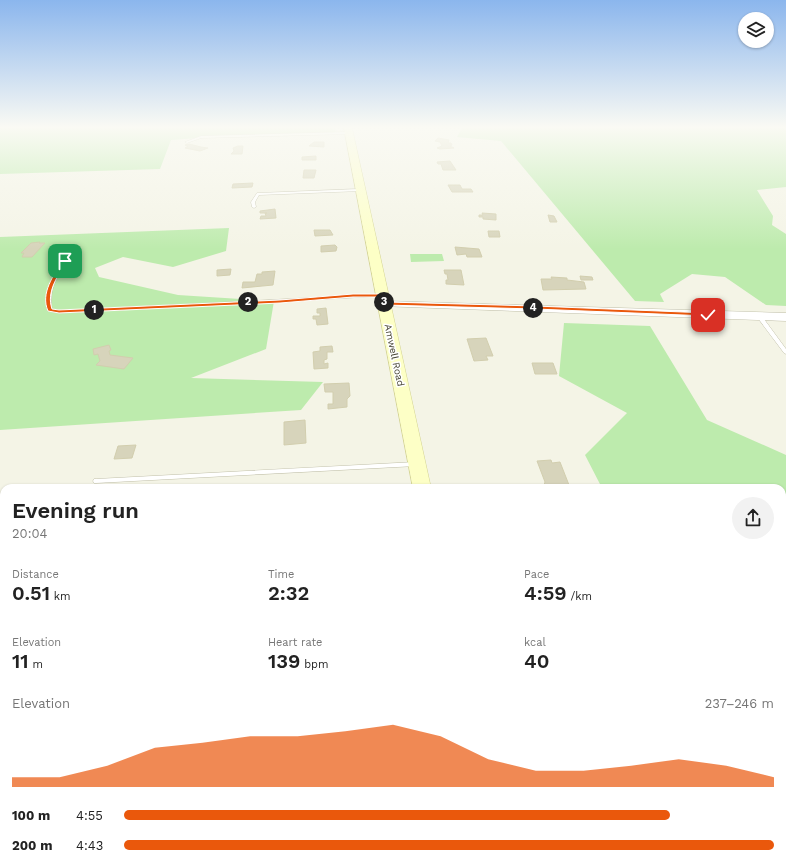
<!DOCTYPE html>
<meta charset="utf-8">
<style>
:root{--surface:#fff;--page:#f2f2f2;--text:#222;--muted:#767676;--accent:#ea580c}
body{margin:0;font-family:"Work Sans",sans-serif;background:var(--page);color:var(--text);height:100vh;display:flex;flex-direction:column;font-size:15px;white-space:nowrap}
*{box-sizing:border-box;margin:0}
p{font-size:13px;color:var(--muted)}
.icon{flex:none;width:22px;height:22px;fill:none;stroke:currentColor;stroke-width:2;stroke-linecap:round;stroke-linejoin:round}
.map{position:relative;flex:1;overflow:hidden}
.sheet{position:absolute;left:0px;top:484px;width:786px;height:384px;display:flex;flex-direction:column;background:var(--surface);border-radius:12px 12px 0 0;box-shadow:0 1px 3px #0004}
.sheet>*{flex:none}
.tools{position:absolute;left:738px;top:12px;display:grid;gap:8px}
.tools a{display:grid;place-items:center;width:36px;height:36px;border-radius:50%;background:var(--surface);box-shadow:0 1px 3px #0004;font-size:20px}
.pin{position:absolute;display:grid;place-items:center;width:34px;height:34px;color:#fff;margin:-17px;border-radius:8px;box-shadow:0 2px 6px #0006}
.km{position:absolute;width:20px;height:20px;margin:-10px;border-radius:50%;background:#222;color:#fff;font-size:11px;line-height:20px;text-align:center}
.round{display:grid;place-items:center;flex:none;width:42px;height:42px;border-radius:21px;background:var(--page)}
.headline{display:flex;align-items:center;justify-content:space-between;height:68px;padding:0 12px}
h1{font-size:22px;font-weight:600;line-height:30px}
.metrics{display:grid;grid-template-columns:repeat(3,1fr);gap:6px;height:68px;padding:4px 12px}
.metrics div{display:grid;align-content:center}
.metrics b{font-size:20px;font-weight:600}
.metrics small{font-size:11px;font-weight:400}
.metrics p{font-size:11px}
.chart{height:112px;padding:8px 12px}
.chart p{display:flex;justify-content:space-between}
.chart svg{width:100%;height:72px;margin-top:4px;fill:var(--accent);opacity:.7}
ul{padding:0 12px;list-style:none;font-size:13px}
li{display:grid;grid-template-columns:64px 48px 1fr;align-items:center;height:30px}
li i{height:10px;border-radius:5px;background:var(--accent)}
.map>svg:first-child{display:block}
</style>
<div class="map">
<svg width="786" height="868" viewBox="0 0 786 868">
<rect width="100%" height="100%" fill="#f4f4e6"/>
<g fill="#bdebad">
<polygon points="0,128 335,128 336,134 224,136 171,140 160,169 0,174"/>
<polygon points="462,128 786,128 786,187 757,190 773,216 772,225 786,234 786,306 766,305 725,277 692,274 660,294 664,302 635,301 501,141 457,137"/>
<polygon points="229,228 226,251 173,267 123,257 95,268 99,277 178,295 274,301 266,349 191,378 323,382 301,410 0,430 0,237"/>
<polygon points="410,254 442,254 444,261 411,262"/>
<polygon points="564,323 650,326 707,420 786,455 786,817 782,817 782,488 602,488 585,455 627,413 559,376"/>
<polygon points="0,719 4,719 4,864 446,864 447,868 0,868"/>
</g>
<g fill="#d7d4bb" stroke="#d2ceae">
<polygon points="438,138 449,140 448,143 451,143 452,145 450,146 454,148 440,149 437,148 442,146 440,142 435,141"/>
<polygon points="314,142 324,142 324,147 309,146"/>
<polygon points="189,144 201,147 208,148 200,151 185,148 188,146 185,145"/>
<polygon points="238,146 243,146 242,154 231,154 234,151 233,148"/>
<polygon points="316,156 316,160 302,160 302,157"/>
<polygon points="450,161 456,170 443,170 441,164 438,164 437,162"/>
<polygon points="304,170 316,170 314,178 303,178"/>
<polygon points="253,183 252,187 232,188 233,184"/>
<polygon points="448,185 460,185 462,189 471,189 473,192 452,192"/>
<polygon points="275,209 276,218 260,219 261,216 266,216 265,213 267,213 260,213 260,211"/>
<polygon points="482,213 496,214 496,220 483,219 483,217 479,217 479,215 483,215"/>
<polygon points="548,215 554,216 557,222 550,222"/>
<polygon points="314,230 330,230 333,235 315,236"/>
<polygon points="488,231 499,231 500,237 489,237"/>
<polygon points="40,242 39,243 45,243 32,257 22,257 24,253 21,253 31,243"/>
<polygon points="335,245 337,247 336,251 321,252 321,246"/>
<polygon points="455,247 479,249 482,257 467,257 466,254 457,255"/>
<polygon points="231,269 230,275 217,276 217,270"/>
<polygon points="444,270 461,270 464,285 446,284 446,280 448,280 447,274 445,274"/>
<polygon points="275,271 273,285 242,288 243,282 255,282 257,274 262,274 262,272"/>
<polygon points="580,276 592,277 593,280 581,280"/>
<polygon points="551,277 567,278 567,280 584,282 586,289 543,290 541,279 552,279"/>
<polygon points="326,308 328,324 317,325 316,319 313,319 313,316 320,316 320,313 317,313 317,309"/>
<polygon points="486,338 493,356 486,356 488,360 474,361 467,339"/>
<polygon points="109,345 111,350 109,351 110,355 133,358 124,369 96,365 100,361 98,354 94,355 93,349"/>
<polygon points="332,346 333,352 327,352 327,359 324,360 324,364 328,363 328,368 314,369 313,352 320,351 320,347"/>
<polygon points="532,363 553,363 557,374 535,374"/>
<polygon points="349,383 350,396 347,399 347,407 328,409 328,404 333,404 333,392 325,392 324,384"/>
<polygon points="305,420 306,443 284,445 284,422"/>
<polygon points="136,445 132,458 114,459 118,446"/>
<polygon points="551,460 552,463 560,462 569,485 569,488 543,488 545,482 537,461"/>
<rect x="0" y="506" width="4" height="20"/>
<polygon points="0,624 4,624 4,640 0,641"/>
</g>
<g fill="none" stroke-linecap="round" stroke-linejoin="round">
<defs>
<g id="service">
<polygon points="349,132 350,134 201,138 187,143 185,142 201,136"/>
<polygon points="360,189 362,190 361,191 259,195 255,202 256,207 254,208 252,207 251,202 257,193 258,193"/>
<path d="M 70,245 L 73,246 C 65,268 47,284 52,309 L 59,311 L 383,294 L 385,295 L 383,296 L 59,313 L 48,311 C 42,293 53,278 61,263 C 65,257 67,251 70,245 Z"/>
<polygon points="757,315 761,315 786,349 786,354 784,353 757,317"/>
<polygon points="416,462 418,462 419,464 418,466 416,466 96,483 94,483 93,481 94,479 96,479"/>
</g>
<polygon id="tertiary" points="384,301 786,313 786,321 380,306 378,304 380,302"/>
<g id="secondary">
<polygon points="344,128 352,128 431,488 413,488"/>
<polygon points="481,864 511,864 512,868 482,868"/>
</g>
</defs>
<use href="#service" stroke="#c0bfa8" stroke-width="1"/>
<use href="#tertiary" stroke="#c0bfa8" stroke-width="1"/>
<use href="#secondary" stroke="#d3d391" stroke-width="1"/>
<use href="#service" fill="#fff" fill-rule="evenodd"/>
<use href="#tertiary" fill="#fff" fill-rule="evenodd"/>
<use href="#secondary" fill="#fdffc6" fill-rule="evenodd"/>
</g>
<linearGradient id="sky" x2="0" y2="1"><stop stop-color="#8bb6ed"/><stop offset="0.51" stop-color="#fafaf4"/><stop offset="1" stop-color="#fafaf4" stop-opacity="0"/></linearGradient>
<rect width="786" height="249" fill="url(#sky)"/>
<path fill="#ea580c" stroke="#fff" d="M 63,260 L 67,261 C 58,275 46,292 52,309 L 59,310 L 280,300 L 353,294 L 383,294 L 385,296 L 387,302 L 535,306 L 708,313 L 711,315 L 708,316 L 535,309 L 384,305 L 382,304 L 380,297 L 353,297 L 280,303 L 59,313 L 48,311 C 40,293 54,275 63,260 Z"/>
<g text-anchor="middle" stroke-width="3" stroke-linejoin="round" paint-order="stroke">
<g font-size="10" fill="#484635" stroke="#fff">
<text transform="translate(395 355) rotate(78)" y="4">Amwell Road</text>
</g>
</g>
</svg>
<div class="tools">
<a><svg class="icon" aria-label="layers" viewBox="0 0 24 24"><path d="M12 4l9 5-9 5-9-5zM3 14l9 5 9-5"/></svg></a>
</div>
<div class="pin" style="left:65px;top:261px;background:#1e9e55"><svg class="icon" aria-label="arrive" viewBox="0 0 24 24"><path d="M6 21V4h12l-3 4 3 4H6"/></svg></div>
<div class="pin" style="left:708px;top:315px;background:#d93025"><svg class="icon" aria-label="check" viewBox="0 0 24 24"><path d="M5 12l5 5 9-10"/></svg></div>
<b class="km" style="left:94px;top:310px">1</b>
<b class="km" style="left:248px;top:302px">2</b>
<b class="km" style="left:384px;top:302px">3</b>
<b class="km" style="left:533px;top:308px">4</b>
<section class="sheet">
<div class="headline"><div><h1>Evening run</h1><p>20:04</p></div><a class="round"><svg class="icon" aria-label="share" viewBox="0 0 24 24"><path d="M12 15V3M7 8l5-5 5 5M5 13v7h14v-7"/></svg></a></div>
<div class="metrics">
<div><p>Distance</p><b>0.51<small> km</small></b></div>
<div><p>Time</p><b>2:32</b></div>
<div><p>Pace</p><b>4:59<small> /km</small></b></div>
</div>
<div class="metrics">
<div><p>Elevation</p><b>11<small> m</small></b></div>
<div><p>Heart rate</p><b>139<small> bpm</small></b></div>
<div><p>kcal</p><b>40</b></div>
</div>
<div class="chart"><p><span>Elevation</span>237–246 m</p>
<svg viewBox="0 0 160 44" preserveAspectRatio="none"><path d="M0 44V38L10 38L20 31L30 20L40 17L50 13L60 13L70 10L80 6L90 13L100 27L110 34L120 34L130 31L140 27L150 31L160 38V44z"/></svg>
</div>
<ul>
<li><b>100 m</b>4:55<i style="width:84%"></i></li>
<li><b>200 m</b>4:43<i style="width:100%"></i></li>
</ul>
</section>
</div>
